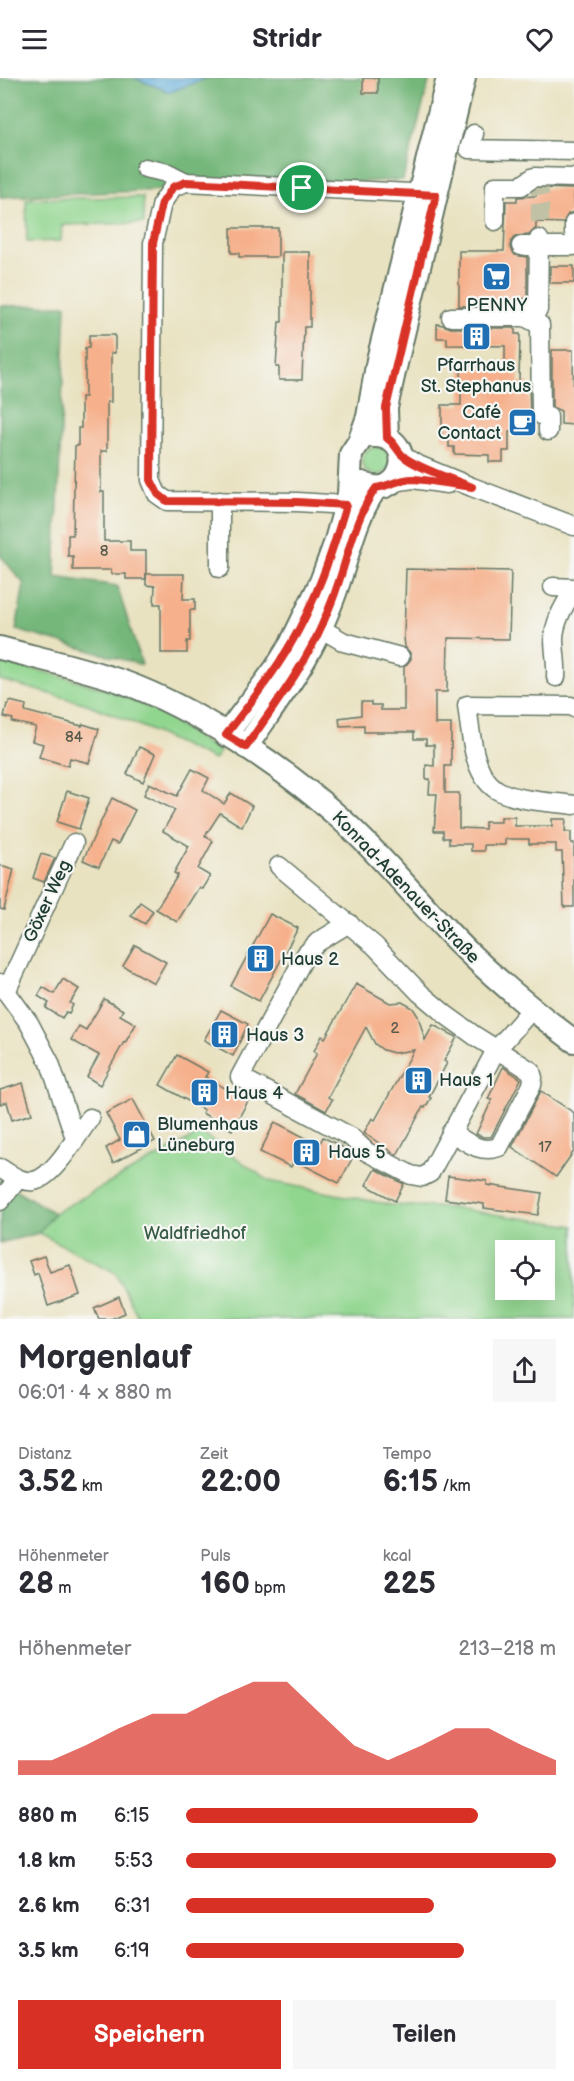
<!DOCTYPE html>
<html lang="de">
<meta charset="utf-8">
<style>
:root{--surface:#fff;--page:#f7f7f7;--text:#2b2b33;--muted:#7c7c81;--accent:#d93025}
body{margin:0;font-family:"Balsamiq Sans",sans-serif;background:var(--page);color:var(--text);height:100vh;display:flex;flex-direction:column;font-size:22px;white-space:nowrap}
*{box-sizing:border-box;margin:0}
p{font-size:20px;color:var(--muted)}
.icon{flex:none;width:33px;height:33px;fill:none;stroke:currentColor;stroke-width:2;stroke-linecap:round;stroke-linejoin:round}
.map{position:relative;height:1241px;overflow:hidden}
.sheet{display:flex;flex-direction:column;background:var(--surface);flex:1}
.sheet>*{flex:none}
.tools{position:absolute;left:495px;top:1162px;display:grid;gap:12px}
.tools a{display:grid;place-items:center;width:60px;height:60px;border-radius:0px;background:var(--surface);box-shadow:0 6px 24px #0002;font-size:30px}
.pin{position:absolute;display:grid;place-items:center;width:51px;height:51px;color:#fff;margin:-26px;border:3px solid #fff;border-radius:50%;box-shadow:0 2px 6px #0007}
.round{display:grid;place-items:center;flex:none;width:63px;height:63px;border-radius:0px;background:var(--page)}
.headline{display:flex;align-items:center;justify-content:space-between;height:102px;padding:0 18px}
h1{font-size:33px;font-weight:700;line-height:45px}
.figures{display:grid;grid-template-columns:repeat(3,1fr);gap:9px;height:102px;padding:6px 18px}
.figures div{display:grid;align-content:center}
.figures b{font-size:30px;font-weight:700}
.figures small{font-size:16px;font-weight:400}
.figures p{font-size:16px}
.chart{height:168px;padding:12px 18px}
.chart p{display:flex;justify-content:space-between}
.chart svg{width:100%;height:108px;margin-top:6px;fill:var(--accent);opacity:.7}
.action{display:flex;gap:12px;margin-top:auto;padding:12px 18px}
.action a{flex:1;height:69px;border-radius:0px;background:var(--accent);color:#fff;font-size:24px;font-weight:700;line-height:69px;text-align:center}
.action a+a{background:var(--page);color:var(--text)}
ul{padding:0 18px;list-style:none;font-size:20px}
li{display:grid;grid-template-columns:96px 72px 1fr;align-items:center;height:45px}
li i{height:15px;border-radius:8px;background:var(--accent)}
header{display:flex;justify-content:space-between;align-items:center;height:78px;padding:0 18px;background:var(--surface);font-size:27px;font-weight:700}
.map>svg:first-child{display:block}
</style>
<header><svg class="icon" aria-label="menu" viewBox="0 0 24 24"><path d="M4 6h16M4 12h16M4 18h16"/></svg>Stridr<svg class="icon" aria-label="heart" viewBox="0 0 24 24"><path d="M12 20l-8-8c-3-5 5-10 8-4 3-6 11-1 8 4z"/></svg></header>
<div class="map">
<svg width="574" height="1241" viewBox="0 0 574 1241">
<rect width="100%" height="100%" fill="#f6f6f2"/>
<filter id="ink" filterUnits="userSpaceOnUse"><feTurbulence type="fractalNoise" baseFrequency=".0167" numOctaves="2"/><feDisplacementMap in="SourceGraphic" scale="12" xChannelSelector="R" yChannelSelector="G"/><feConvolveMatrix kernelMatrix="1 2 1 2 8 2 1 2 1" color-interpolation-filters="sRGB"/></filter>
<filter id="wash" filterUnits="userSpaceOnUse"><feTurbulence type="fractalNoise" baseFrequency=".008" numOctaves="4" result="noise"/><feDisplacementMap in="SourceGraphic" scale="24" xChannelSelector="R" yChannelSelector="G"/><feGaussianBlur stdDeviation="1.35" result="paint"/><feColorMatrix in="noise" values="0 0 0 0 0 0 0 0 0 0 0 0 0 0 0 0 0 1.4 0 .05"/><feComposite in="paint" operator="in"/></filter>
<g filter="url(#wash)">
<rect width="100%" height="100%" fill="#e9e2c1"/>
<g fill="#91d68f" stroke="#588a62" stroke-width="1.5" fill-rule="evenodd">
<polygon points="143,119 144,145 62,147 61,163 27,164 26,121"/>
<circle cx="376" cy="383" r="14"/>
<path d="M 0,583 C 47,595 97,605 141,626 C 169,640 194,657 220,674 L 214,682 L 132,644 L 87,626 L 0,602 Z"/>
<path d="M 201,1055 L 269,1103 L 391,1127 L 453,1130 L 574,1148 L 574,1241 L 139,1241 L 116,1195 L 39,1155 L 54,1135 ZM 506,1173 L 544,1173 L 544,1212 L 506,1212 Z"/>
</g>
<g fill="#74b77a" stroke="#4a7a57" stroke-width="1.5">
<polygon points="0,0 134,0 170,14 207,0 430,0 403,102 0,119"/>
<polygon points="66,227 55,499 117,508 142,587 16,552 24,506 0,477 0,228"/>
<polygon points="0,1102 54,1135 39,1155 0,1165"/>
</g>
<polygon fill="#60adda" stroke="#407587" stroke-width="1.5" points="134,0 207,0 170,14"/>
<g id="blocks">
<g fill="#f6b18c">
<rect x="363" y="0" width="15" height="15"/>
<polygon points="537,110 574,111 574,134 568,136 563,145 536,144 536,150 529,157 516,158 511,163 510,169 515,177 527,179 527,220 518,222 516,228 459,228 459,173 504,173 506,123 517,123 517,119 536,118"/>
<polygon points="231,150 278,150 278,179 239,179 239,175 231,175"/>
<polygon points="282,174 310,174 310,249 304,249 302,302 279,302 279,289 276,289 279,244 282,244"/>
<rect x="550" y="188" width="24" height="17"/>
<polygon points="437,246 443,247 451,250 515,250 515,256 520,256 519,305 529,305 530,337 533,350 519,350 519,352 509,354 509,373 503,373 503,384 489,384 489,377 454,376 454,369 449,369 449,361 442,361 442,327 461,327 461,288 505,288 505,268 447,267 447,260 437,260"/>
<polygon points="89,257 115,257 115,275 111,275 111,324 107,324 107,373 101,373 101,414 104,414 104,463 130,463 130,473 146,473 146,501 126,501 126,496 111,496 111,492 73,492 73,478 68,478 68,457 73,457 75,368 78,368 78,350 81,350 81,319 85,319 85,270 89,270"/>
<polygon points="552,272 573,272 574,347 561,346 561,333 552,329"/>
<polygon points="406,491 511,493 509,561 448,560 447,614 435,614 435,646 451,646 451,688 445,688 445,715 459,715 459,750 485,751 485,744 501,744 501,739 515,739 515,748 552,748 552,741 566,741 565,753 571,754 571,765 574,765 574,829 564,829 562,774 556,774 556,766 529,766 529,761 505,761 505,767 484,767 484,773 471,773 471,766 449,766 449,760 443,760 443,753 434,753 437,716 429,716 430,701 426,701 426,687 434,688 434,667 426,667 426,661 414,661 414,654 364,654 364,647 340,648 339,640 361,637 361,624 371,624 371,627 381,627 381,632 404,632 404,589 411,581 411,576 405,569 404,559"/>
<polygon points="146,496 184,496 183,521 195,521 195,532 190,532 190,563 187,563 187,575 161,575 161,526 154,526 155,508 146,507"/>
<polygon points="10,623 26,627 25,633 82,648 83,646 99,651 89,685 70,680 68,688 39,679 43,666 32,663 36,649 12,644 13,641 4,639 7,626 9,626"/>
<polygon points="139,669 155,676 143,704 127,696"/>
<polygon points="192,691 209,700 203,712 224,726 231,715 252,728 242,749 220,735 205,758 213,763 198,791 210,798 202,811 199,809 177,844 156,831 178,797 174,795 189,768 163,753 175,732 144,717 149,705 177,718"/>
<polygon points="67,713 89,720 79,751 57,744"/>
<polygon points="112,720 135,732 118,766 111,763 99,789 83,782"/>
<polygon points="41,776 55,780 44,804 33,800"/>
<polygon points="0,787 14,791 4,832 0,831"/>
<polygon points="140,824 153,833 145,846 131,838"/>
<polygon points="270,836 298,850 259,923 231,908"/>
<polygon points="135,867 166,884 154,905 123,888"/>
<polygon points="63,901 79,911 70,925 73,927 69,935 66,934 62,940 46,930 49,925 38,918 43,909 54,916"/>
<polygon points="356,906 390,925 402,924 413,930 418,938 425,962 433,947 457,959 444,983 447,985 429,1019 431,1020 425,1030 423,1029 397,1077 364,1055 372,1040 375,1042 414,972 394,975 383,972 375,966 366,949 328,1019 332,1022 326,1033 295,1016 317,975 314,973 322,958 325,960"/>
<polygon points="104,921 123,932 120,937 136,946 125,965 124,964 100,1007 87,999 99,977 71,962 79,948 86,952"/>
<polygon points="221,932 248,946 233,978 204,962"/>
<polygon points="177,977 208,994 205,999 248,1023 232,1052 202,1035 204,1032 160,1007"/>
<polygon points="503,989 521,1001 491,1059 483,1059 476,1056 492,1022 488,1021"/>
<polygon points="23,1005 32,1036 12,1042 7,1024 0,1026 0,1012"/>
<polygon points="541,1013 574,1035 574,1073 556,1099 512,1069"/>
<polygon points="133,1021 155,1063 113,1085 106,1070 120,1062 106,1035"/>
<polygon points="275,1044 319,1067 323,1059 348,1072 354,1077 339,1105 294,1082 291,1089 260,1074"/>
<polygon points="375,1091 404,1106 395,1123 366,1107"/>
<polygon points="448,1098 487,1103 487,1107 542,1115 538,1137 484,1130 484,1126 445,1121"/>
<polygon points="44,1178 50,1194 70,1187 80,1217 48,1228 38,1195 34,1197 29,1183"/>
<polygon points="119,1219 125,1235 111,1241 99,1241 94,1230"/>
</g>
</g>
</g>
<g filter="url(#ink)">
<use href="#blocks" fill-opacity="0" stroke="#667765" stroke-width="1.5"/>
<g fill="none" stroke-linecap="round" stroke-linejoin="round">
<polyline stroke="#c1c1a5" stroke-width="18" stroke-dasharray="18 9" stroke-linecap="butt" points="540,144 540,110"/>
<defs>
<g id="minor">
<polyline points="474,56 469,71 574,73"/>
<polyline points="145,90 168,95 186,104 431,116"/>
<polyline points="186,104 173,109 162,125 153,165 151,402 157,416 167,423 297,424 346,427"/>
<polyline points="495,143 495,108 521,108 534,99 574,100"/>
<polyline points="574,145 574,155"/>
<polyline points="521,168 574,168"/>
<polyline points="451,239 525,239 540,247 541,337 548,339 548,353"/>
<polyline points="525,239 526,231 538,232 539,161"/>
<polyline points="401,377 416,386 472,409 574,448"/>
<polyline points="393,404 413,401 447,406"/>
<polyline points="220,490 220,423"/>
<polyline points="553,509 574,510"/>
<polyline points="320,550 344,564 400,579"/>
<path d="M 556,599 C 557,586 554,573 554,560 C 555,541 565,527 574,511"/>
<path d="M 574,630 L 571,628 L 467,627 C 471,654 472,701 501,714 C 520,723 552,724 574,727"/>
<path d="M 279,788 L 375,868 L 420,915 L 446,937 L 475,958 L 531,993 L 533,1000 L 532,1007 L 499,1069 C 480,1076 467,1064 451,1054"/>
<polyline points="349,845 318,864 306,876 240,999 351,1059 367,1074 411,1097 422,1099 430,1095 496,972 532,931"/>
<polyline points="0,905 29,945 50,985 75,1060"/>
<polyline points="6,914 74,765"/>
<path d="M 0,1090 C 10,1096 21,1105 34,1103 C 54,1099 78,1056 90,1040"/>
<polyline points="0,1123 18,1101"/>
</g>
<g id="major">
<polyline points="387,360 386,330 394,294 464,0"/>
<path d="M 362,405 C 403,427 420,358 374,358"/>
<path d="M 0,570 C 41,581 83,590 123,604 C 197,631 282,688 341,741 C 386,781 423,830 466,872 C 500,905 536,935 574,963"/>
<polyline points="226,657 276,590 291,566 321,504 335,466 349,416 351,376 359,364 368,339 378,282 448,0"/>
<path d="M 246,669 C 272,630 303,591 322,547 C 327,535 333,522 337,509 C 349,475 355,439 376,410"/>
</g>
</defs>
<use href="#minor" stroke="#667765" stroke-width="21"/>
<use href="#major" stroke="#667765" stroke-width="26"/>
<use href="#minor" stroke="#fff" stroke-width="18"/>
<use href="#major" stroke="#fff" stroke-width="22"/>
</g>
</g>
<g fill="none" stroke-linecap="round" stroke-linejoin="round" filter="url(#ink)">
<defs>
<path id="route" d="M 186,104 L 436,117 L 386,330 L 387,360 C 395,365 396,371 402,377 C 414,389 455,402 472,409 C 453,407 432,402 413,401 C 399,401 389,408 376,410 C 355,439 349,475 337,509 C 333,522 327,535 322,547 C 303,591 272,630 246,669 L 226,657 C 248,627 272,599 290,567 C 316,524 332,475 346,427 L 297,424 L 167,423 L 158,416 L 151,402 L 153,165 L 162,125 L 173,109 Z"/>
</defs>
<use href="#route" stroke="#fff" stroke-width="12"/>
<use href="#route" stroke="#d93025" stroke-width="8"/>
</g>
<defs>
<symbol id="supermarket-square" viewBox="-11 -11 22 22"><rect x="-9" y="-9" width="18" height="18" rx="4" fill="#1f6fb2" stroke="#f6f6f2"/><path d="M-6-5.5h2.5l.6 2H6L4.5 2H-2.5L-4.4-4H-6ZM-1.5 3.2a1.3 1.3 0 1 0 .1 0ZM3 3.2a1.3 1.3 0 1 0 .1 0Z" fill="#fff"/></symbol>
<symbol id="building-square" viewBox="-11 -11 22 22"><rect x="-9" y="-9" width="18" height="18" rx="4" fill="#1f6fb2" stroke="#f6f6f2"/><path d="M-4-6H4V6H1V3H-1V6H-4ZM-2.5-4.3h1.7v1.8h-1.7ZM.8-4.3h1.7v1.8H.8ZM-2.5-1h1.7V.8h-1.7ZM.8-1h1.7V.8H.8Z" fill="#fff"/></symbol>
<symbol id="cafe-square" viewBox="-11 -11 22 22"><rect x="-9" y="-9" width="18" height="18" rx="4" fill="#1f6fb2" stroke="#f6f6f2"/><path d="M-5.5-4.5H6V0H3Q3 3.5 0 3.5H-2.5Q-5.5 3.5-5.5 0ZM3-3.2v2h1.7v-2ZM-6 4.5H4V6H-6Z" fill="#fff"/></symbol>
<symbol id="shop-square" viewBox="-11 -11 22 22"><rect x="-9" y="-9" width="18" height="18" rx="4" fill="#1f6fb2" stroke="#f6f6f2"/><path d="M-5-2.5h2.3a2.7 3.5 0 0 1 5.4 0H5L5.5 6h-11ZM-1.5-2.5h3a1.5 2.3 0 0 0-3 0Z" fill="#fff"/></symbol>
</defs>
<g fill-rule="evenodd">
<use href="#supermarket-square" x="480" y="182" width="33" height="33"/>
<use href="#building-square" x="460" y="242" width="33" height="33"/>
<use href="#cafe-square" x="506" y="328" width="33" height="33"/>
<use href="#building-square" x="244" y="864" width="33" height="33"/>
<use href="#building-square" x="208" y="940" width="33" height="33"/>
<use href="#building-square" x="402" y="986" width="33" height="33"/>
<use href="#building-square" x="188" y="998" width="33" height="33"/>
<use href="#shop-square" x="120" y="1040" width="33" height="33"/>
<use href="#building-square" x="290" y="1058" width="33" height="33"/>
</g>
<g text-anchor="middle" stroke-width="4.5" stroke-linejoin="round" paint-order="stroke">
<g font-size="15" fill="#555a4a">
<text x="104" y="478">8</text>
<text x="74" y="664">84</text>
<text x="395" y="955">2</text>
<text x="545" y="1074">17</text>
</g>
<g font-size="18" fill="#1f3d34" stroke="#f6f6f2" text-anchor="start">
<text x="497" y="233" text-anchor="middle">PENNY</text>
<text x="476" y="293" text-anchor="middle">Pfarrhaus<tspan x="476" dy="21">St. Stephanus</tspan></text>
<text x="501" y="340" text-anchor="end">Café<tspan x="501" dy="21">Contact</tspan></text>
<text x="281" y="887">Haus 2</text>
<text x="246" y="963">Haus 3</text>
<text x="439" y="1008">Haus 1</text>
<text x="225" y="1021">Haus 4</text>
<text x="157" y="1052">Blumenhaus<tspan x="157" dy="21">Lüneburg</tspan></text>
<text x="328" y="1080">Haus 5</text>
</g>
<g font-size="18" fill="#1f3d34" stroke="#f6f6f2">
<text transform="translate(406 809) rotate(46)" y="6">Konrad-Adenauer-Straße</text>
<text transform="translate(47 823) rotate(-65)" y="6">Göxer Weg</text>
</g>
<g font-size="18" fill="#365c46" stroke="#f6f6f2">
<text x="195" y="1161">Waldfriedhof</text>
</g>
</g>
</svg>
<div class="tools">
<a><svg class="icon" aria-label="locate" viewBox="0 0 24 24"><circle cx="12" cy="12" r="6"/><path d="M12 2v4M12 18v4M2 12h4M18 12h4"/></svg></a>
</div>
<div class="pin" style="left:302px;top:110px;background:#1e9e55"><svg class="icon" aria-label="arrive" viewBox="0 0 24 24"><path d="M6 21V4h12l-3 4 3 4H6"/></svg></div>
</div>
<section class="sheet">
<div class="headline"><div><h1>Morgenlauf</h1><p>06:01 · 4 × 880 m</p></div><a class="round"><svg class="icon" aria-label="share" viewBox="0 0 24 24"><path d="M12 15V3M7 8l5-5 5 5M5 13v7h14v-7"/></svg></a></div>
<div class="figures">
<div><p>Distanz</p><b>3.52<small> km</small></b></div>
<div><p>Zeit</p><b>22:00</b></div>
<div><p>Tempo</p><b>6:15<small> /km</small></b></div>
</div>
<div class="figures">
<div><p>Höhenmeter</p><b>28<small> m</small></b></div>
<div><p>Puls</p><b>160<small> bpm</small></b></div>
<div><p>kcal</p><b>225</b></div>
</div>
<div class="chart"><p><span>Höhenmeter</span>213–218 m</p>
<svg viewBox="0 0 160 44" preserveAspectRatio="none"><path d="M0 44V38L10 38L20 32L30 25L40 19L50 19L60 12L70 6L80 6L90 19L100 32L110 38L120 32L130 25L140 25L150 32L160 38V44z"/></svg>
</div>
<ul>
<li><b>880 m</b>6:15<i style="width:79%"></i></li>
<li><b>1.8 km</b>5:53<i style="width:100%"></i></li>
<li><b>2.6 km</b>6:31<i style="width:67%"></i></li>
<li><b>3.5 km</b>6:19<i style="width:75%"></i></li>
</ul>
<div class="action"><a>Speichern</a><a>Teilen</a></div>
</section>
